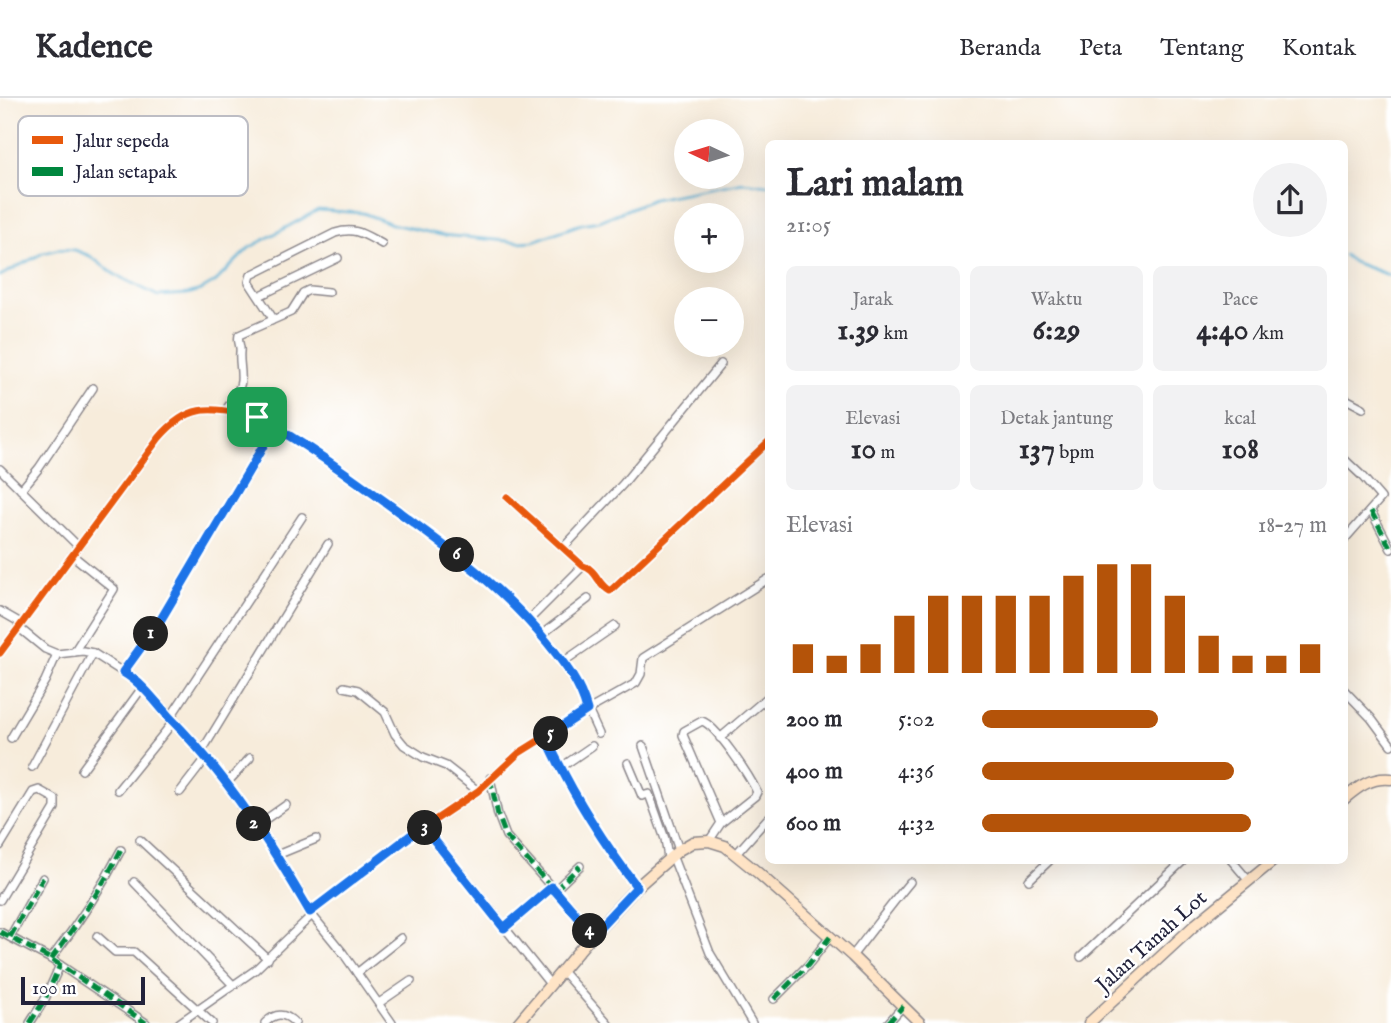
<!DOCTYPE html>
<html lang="id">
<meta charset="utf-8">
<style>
:root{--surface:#fff;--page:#f2f2f3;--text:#2b2b33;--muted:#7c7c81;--line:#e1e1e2;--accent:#b45309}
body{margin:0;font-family:"IM FELL English",serif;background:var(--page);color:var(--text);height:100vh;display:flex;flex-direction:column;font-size:26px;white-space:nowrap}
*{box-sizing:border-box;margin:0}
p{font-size:23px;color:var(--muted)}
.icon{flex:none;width:38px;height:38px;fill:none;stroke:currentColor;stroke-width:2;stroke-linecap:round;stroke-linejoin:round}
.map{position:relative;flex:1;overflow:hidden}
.sheet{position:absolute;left:765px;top:42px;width:583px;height:724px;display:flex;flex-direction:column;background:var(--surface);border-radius:10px;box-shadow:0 7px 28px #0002}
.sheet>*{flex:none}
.needle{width:46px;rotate:274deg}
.controls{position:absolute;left:674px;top:21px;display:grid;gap:14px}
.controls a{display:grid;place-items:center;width:70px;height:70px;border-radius:50%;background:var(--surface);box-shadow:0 7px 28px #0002;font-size:35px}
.scale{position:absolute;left:21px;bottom:18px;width:124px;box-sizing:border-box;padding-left:7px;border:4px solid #22223b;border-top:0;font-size:19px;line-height:24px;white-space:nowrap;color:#22223b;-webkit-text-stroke:5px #fff;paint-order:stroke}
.pin{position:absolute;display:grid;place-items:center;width:60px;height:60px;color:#fff;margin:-30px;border-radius:14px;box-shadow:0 4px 10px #0006}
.km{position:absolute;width:35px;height:35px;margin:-18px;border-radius:50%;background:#222;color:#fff;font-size:19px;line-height:35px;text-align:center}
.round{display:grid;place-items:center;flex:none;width:74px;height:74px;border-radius:37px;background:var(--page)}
.headline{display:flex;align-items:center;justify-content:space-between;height:119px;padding:0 21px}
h1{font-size:38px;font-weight:800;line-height:52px}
.metrics{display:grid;grid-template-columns:repeat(3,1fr);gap:10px;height:119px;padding:7px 21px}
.metrics div{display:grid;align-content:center;border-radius:10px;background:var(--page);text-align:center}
.metrics b{font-size:30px;font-weight:800}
.metrics small{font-size:19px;font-weight:400}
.metrics p{font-size:19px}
.chart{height:196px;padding:14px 21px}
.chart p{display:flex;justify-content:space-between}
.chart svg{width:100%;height:126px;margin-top:7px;stroke:var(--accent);stroke-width:6}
ul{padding:0 21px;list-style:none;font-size:23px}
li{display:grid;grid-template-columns:112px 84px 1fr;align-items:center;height:52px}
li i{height:18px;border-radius:9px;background:var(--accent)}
header{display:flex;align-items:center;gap:42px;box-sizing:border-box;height:98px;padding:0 35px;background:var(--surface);border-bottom:2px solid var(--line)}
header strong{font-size:33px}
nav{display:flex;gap:38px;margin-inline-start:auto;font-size:24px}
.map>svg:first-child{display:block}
</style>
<header>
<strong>Kadence</strong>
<nav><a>Beranda</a><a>Peta</a><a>Tentang</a><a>Kontak</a></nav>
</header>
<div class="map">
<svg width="1391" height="925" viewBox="0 0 1391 925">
<rect width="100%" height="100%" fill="#fff"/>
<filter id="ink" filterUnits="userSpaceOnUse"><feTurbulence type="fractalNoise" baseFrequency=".0143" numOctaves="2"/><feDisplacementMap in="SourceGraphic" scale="14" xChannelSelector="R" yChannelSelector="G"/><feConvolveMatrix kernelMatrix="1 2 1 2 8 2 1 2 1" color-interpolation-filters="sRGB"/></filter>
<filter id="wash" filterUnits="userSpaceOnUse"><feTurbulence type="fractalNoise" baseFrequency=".00686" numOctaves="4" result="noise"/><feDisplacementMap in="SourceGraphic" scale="28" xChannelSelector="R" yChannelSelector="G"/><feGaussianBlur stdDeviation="1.57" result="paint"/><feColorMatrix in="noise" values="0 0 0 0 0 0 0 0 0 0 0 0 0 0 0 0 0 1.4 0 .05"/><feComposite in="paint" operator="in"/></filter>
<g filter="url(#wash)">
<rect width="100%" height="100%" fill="#f7ecdb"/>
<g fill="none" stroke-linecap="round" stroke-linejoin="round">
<g stroke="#55add2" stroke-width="2.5">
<polyline points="1344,157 1353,164 1391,178"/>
<polyline points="0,178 43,155 59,151 75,152 90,158 114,176 158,198 187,196 201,192 215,184 249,150 318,112 363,115 392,126 441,137 519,144 533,143 581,126 599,123 653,101 743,84 768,87"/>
</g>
</g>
</g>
<g filter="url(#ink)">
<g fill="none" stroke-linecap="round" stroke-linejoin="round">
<defs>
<g id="street">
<polyline points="259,198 338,160"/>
<path d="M 271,223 L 272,219 L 249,184 L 251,177 L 335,135 C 356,129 363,136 382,146"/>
<polyline points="1344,300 1363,310"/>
<path d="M 225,313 C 231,305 240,293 241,283 C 242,273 239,264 240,254 C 241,247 237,244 239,237 L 291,214 L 303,195 L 309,192 L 329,194"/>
<polyline points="1344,361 1361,377 1381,400 1344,442"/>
<polyline points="0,371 78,448"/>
<polyline points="21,392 39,370 93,290"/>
<path d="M 507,399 L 583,468 C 596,471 598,487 610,493 L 768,344"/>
<polyline points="1371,413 1391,451"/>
<polyline points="564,449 623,386 721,266"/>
<polyline points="72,457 114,491 74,554"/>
<polyline points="0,513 21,525"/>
<polyline points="529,522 583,468"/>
<polyline points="18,529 45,551 57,556 83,553 93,555 135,582 174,623 202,653 226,686 277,757 312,817 343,855 392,925"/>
<polyline points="541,537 588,501"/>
<path d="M 0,555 L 159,340 C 188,306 207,309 249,317 C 271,321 302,348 322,360 C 403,414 485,469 547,544 C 564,566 580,585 588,612 L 519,655 L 478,693 L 386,755 L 310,814"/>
<polyline points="563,564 615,528"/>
<polyline points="123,574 160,523 255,364 264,346 255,331 257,319"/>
<polyline points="344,589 358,592 385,614 395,636 404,647 423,659 446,668 478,693"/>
<polyline points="1344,592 1371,620 1391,647"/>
<polyline points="170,620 302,419"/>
<polyline points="599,636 588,612 636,585 641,576 643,560 768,481"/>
<polyline points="11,640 45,583 57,556"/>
<path d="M 546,640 C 570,692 602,743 637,789"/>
<polyline points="720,640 768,599"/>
<polyline points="643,648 679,752"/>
<polyline points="202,653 328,446"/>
<polyline points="628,665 642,698 649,696 665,741 668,760"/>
<polyline points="32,669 93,555"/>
<polyline points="560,670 592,648"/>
<polyline points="82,672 142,590"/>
<polyline points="490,680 498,717 506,738 593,836"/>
<polyline points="226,686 250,660"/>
<polyline points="118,692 174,623"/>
<polyline points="180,694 207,659"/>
<polyline points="256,728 286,707"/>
<polyline points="423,728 550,886"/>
<polyline points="140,742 268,861"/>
<path d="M 709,743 L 721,725 L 755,698 L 757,694 C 750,679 716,627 702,623 L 684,633 L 683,637 L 721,725"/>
<polyline points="0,748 33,694 39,692 55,701 55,710 0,802"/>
<polyline points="736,756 768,720"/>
<polyline points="277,757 316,741"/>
<polyline points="672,757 710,855 752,925"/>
<polyline points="1232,763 1249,783"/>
<polyline points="1029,782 1049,763"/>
<polyline points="134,784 233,887"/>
<polyline points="555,792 580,768"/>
<polyline points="504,830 552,789"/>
<polyline points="0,834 51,861 146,925"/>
<polyline points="97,838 115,854 134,854 212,925"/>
<polyline points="10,839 43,780"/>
<path d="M 852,858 C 872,833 889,809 910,784"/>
<polyline points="1081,859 1183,763"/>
<path d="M 51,861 C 78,826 101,791 121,752"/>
<polyline points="562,873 608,925"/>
<polyline points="357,875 401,840"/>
<polyline points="774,901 808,867 830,839"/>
<polyline points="379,905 411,883"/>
<polyline points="30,925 45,901 60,867"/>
<polyline points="179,925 255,872 312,817"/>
<path d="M 265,925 C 275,915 284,914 295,925"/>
<polyline points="888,925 903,908"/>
</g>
<g id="secondary">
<path d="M 1344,701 C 1358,689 1371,679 1391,681"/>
<polyline points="518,925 593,836 637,789 679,752 693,744 709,743 725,748 757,774 852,858 920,925"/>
<polyline points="1089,925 1196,826 1273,763"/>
</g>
</defs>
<use href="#street" stroke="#8c878b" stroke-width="10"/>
<use href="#secondary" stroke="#8c878b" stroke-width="13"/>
<use href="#street" stroke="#fff" stroke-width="7"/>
<use href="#secondary" stroke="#ffe4c6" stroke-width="10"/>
<g stroke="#00873e" stroke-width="5" stroke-dasharray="10 5" stroke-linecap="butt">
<polyline points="1371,413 1391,451"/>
<polyline points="123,574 160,523 255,364 264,346 255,331 257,319"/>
<polyline points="490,680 498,717 506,738 593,836"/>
<polyline points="555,792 580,768"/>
<polyline points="504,830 552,789"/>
<polyline points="0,834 51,861 146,925"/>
<polyline points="10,839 43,780"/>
<path d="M 51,861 C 78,826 101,791 121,752"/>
<polyline points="774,901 808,867 830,839"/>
<polyline points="30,925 45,901 60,867"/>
<polyline points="888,925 903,908"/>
</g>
<defs>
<g id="cycleway">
<path d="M 507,399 L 583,468 C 596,471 598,487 610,493 L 768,344"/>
<path d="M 0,555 L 159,340 C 188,306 207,309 249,317 C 271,321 302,348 322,360 C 403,414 485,469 547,544 C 564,566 580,585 588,612 L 519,655 L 478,693 L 386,755 L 310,814"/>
</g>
</defs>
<use href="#cycleway" stroke="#fff" stroke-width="11"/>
<use href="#cycleway" stroke="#e8590c" stroke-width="7"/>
</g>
</g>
<g fill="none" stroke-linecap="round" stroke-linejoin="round" filter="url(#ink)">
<defs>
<path id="route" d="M 257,319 C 305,345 351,379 395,411 C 452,453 502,489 547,544 C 564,565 580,585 587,612 L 546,639 C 570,692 602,743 637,789 L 593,836 L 552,789 L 504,830 L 423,728 L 310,814 C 270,745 226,676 169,619 C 155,603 142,585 123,574 L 160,523 L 254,364 L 264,346 L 255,331 Z"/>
</defs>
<use href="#route" stroke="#fff" stroke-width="14"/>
<use href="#route" stroke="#1a73e8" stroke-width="9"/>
</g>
<g text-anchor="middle" stroke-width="5" stroke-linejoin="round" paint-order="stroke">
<g font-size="21" fill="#22223b" stroke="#fff">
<text transform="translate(1151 843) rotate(-42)" y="7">Jalan Tanah Lot</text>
</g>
</g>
<rect x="18" y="18" width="230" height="80" rx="10" fill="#fff" stroke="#bdbdc4" stroke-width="2"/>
<rect x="32" y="38" width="31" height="8" fill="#e8590c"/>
<rect x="32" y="69" width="31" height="9" fill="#00873e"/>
<g font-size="19" fill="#22223b">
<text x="75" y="49">Jalur sepeda</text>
<text x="75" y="80">Jalan setapak</text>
</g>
</svg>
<div class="controls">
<a><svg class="needle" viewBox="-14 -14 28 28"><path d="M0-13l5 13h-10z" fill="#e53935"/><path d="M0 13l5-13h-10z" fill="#7c7c81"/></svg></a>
<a>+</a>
<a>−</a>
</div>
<div class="scale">100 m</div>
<div class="pin" style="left:257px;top:319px;background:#1e9e55"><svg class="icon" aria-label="arrive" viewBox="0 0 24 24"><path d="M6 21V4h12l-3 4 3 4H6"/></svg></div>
<b class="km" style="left:151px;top:536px">1</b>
<b class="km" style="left:254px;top:726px">2</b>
<b class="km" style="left:425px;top:730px">3</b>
<b class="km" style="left:590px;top:833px">4</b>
<b class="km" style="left:551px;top:636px">5</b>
<b class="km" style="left:457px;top:457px">6</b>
<section class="sheet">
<div class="headline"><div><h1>Lari malam</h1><p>21:05</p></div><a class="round"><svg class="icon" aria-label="share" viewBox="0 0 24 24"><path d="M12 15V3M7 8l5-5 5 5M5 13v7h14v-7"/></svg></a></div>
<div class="metrics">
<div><p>Jarak</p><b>1.39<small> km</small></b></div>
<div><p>Waktu</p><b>6:29</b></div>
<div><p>Pace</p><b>4:40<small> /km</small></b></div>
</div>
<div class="metrics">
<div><p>Elevasi</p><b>10<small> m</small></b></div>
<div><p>Detak jantung</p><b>137<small> bpm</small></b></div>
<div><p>kcal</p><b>108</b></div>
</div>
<div class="chart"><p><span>Elevasi</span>18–27 m</p>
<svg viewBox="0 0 160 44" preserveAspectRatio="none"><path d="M5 44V34M15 44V38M25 44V34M35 44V24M45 44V17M55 44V17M65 44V17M75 44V17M85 44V10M95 44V6M105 44V6M115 44V17M125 44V31M135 44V38M145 44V38M155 44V34"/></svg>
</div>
<ul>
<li><b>200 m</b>5:02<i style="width:51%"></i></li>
<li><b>400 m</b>4:36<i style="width:73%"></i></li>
<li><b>600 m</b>4:32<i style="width:78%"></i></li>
</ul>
</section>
</div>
